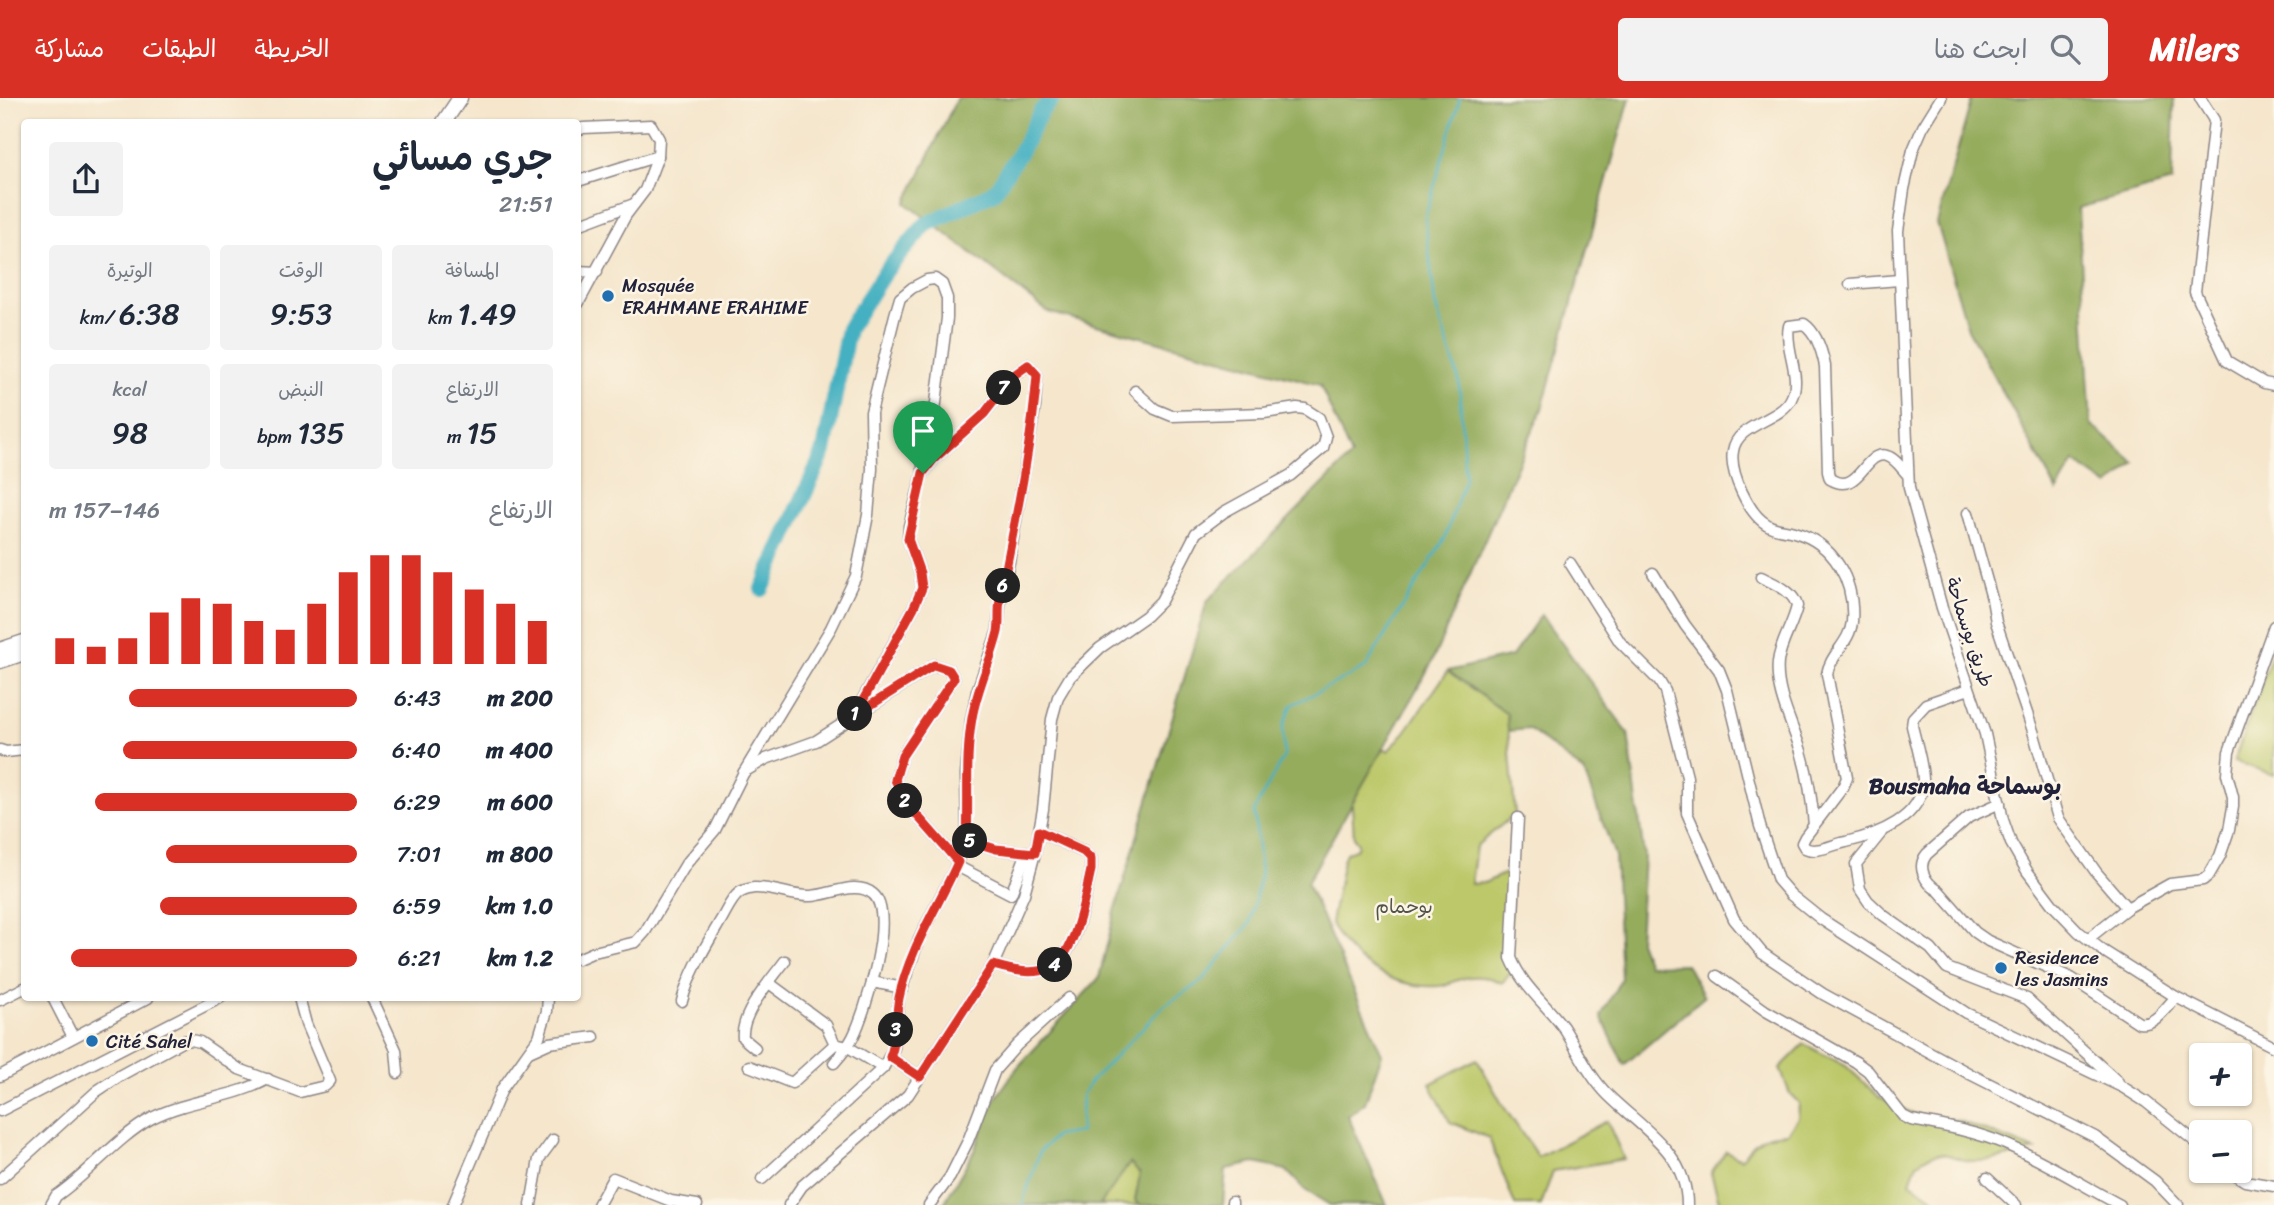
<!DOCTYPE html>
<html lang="ar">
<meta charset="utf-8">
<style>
:root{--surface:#fff;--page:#f2f2f3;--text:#1f2937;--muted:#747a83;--accent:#d93025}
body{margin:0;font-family:Sriracha,"Playpen Sans Arabic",sans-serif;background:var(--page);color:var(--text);direction:rtl;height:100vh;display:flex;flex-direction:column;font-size:26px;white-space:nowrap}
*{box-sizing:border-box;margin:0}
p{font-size:23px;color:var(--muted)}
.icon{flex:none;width:38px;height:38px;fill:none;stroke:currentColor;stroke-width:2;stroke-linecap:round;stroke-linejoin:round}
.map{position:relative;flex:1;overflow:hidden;direction:ltr}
.sheet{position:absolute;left:21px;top:21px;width:560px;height:882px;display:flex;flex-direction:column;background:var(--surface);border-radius:7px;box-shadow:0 2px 5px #0004;direction:rtl}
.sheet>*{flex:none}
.fabs{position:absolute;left:2189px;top:945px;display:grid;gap:14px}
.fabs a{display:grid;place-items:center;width:63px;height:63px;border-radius:7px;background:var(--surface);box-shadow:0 2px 5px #0004;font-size:35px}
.pin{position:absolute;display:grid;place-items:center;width:60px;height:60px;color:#fff;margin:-72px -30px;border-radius:50% 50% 50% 0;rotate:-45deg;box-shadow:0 0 7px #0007}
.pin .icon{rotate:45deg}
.km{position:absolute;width:35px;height:35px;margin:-18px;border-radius:50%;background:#222;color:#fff;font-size:19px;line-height:35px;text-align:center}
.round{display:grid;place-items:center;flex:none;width:74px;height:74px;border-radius:7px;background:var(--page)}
.head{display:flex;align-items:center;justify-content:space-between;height:119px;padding:0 28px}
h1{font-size:38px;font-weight:600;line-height:52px}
.metrics{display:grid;grid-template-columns:repeat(3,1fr);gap:10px;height:119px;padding:7px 28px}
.metrics div{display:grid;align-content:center;border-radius:7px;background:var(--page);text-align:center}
.metrics b{font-size:30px;font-weight:600}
.metrics small{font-size:19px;font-weight:400}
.metrics p{font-size:19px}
.chart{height:196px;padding:14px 28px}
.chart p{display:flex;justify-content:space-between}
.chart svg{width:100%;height:126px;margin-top:7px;stroke:var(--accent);stroke-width:6}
ul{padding:0 28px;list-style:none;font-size:23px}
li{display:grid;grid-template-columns:112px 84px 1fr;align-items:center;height:52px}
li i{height:18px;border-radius:9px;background:var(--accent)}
header{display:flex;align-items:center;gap:42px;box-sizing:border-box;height:98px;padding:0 35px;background:var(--accent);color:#fff}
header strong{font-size:33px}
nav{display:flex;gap:38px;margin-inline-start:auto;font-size:24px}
.search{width:490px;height:63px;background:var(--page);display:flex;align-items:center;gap:18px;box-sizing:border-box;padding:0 24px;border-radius:7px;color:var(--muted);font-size:26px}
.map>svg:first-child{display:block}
</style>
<header>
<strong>Milers</strong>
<div class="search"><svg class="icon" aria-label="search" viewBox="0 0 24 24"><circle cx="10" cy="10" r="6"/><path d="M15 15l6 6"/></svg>ابحث هنا</div>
<nav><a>الخريطة</a><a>الطبقات</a><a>مشاركة</a></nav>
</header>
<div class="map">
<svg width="2274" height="1107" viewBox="0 0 2274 1107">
<rect width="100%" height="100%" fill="#fcf5e5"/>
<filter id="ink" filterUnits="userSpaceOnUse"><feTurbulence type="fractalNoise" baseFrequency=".0143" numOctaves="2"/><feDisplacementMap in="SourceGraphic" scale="14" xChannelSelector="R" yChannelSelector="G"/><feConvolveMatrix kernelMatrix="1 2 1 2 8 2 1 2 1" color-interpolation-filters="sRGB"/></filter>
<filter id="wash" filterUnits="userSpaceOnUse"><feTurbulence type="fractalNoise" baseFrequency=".00686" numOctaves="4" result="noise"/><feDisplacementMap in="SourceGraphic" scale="28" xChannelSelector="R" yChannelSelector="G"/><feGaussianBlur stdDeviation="1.57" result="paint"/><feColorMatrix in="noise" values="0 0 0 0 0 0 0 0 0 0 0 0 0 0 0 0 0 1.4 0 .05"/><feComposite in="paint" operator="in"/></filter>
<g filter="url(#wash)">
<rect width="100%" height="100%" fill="#f5e6cc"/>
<g fill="#bcc869" stroke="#6f7552" stroke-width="2">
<polygon points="2274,551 2274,677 2234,663"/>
<path d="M 1448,573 L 1507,616 L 1515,716 L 1476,748 L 1471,786 L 1484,785 L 1512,772 L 1508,851 L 1511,875 L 1502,885 C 1487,877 1472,877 1455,883 C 1450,885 1445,888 1439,888 C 1396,891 1349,865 1331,825 L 1343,762 L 1346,755 L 1357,750 L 1358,745 L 1354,740 L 1351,692 L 1385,651 L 1388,653 L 1405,634 Z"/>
<path d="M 1804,946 L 1846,968 L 1878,998 L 1900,1010 L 1918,1017 L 1960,1023 L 2035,1052 C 2015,1056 1994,1064 1974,1063 C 1946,1062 1948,1046 1917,1065 L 1910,1084 L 1936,1102 L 1934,1107 L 1720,1107 L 1711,1075 L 1726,1053 L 1741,1061 C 1757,1041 1761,1036 1787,1035 L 1798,1020 L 1799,1005 L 1790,996 L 1780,970 Z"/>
<polygon points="1477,961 1502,1006 1538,1059 1607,1023 1624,1061 1553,1073 1541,1107 1515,1107 1489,1040 1450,1024 1430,986"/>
<polygon points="1130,1064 1141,1076 1135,1102 1141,1107 1100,1107"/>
</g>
<g fill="#95ac5d" stroke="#5c674c" stroke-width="2">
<polygon points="957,0 1630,0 1542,311 1431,566 1307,785 1382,956 1365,1005 1348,1018 1387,1107 1330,1107 1305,1092 1286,1072 1255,1065 1226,1071 1223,1107 1141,1107 1135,1103 1140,1076 1130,1065 1100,1107 943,1107 974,1053 993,1004 1017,970 1099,880 1115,813 1207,503 1351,358 1320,287 1048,214 906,105"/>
<polygon points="1972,0 2174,0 2172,84 2078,110 2091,326 2135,365 2109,388 2074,364 2057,393 1968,231 1937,125"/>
<polygon points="1541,517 1628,635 1644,758 1639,843 1648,867 1686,866 1704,899 1624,967 1601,918 1621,881 1615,758 1584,674 1529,631 1508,633 1507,616 1448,573 1512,558"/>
</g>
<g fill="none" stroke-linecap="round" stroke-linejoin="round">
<polyline stroke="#44b0c1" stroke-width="2.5" points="1022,1107 1040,1053 1056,1038 1080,1034 1082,997 1091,983 1165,907 1202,883 1250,825 1261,774 1254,713 1284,658 1283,628 1292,607 1365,570 1445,440 1465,381 1459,282 1435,206 1425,120 1460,0"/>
<polyline stroke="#44b0c1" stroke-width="16" points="762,491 824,353 848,231 884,175 925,127 994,94 1021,52 1041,13 1053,0"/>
</g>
</g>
<g filter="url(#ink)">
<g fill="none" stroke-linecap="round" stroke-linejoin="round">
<defs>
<g id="minor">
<polyline points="1941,0 1923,29 1913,52 1904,91 1898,133 1909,390 1942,510 1985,636 2003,722 2011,745 2027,773 2052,806 2079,834 2102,852 2176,899 2274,949"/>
<polyline points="2200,0 2214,22 2195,194 2227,263 2264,285 2274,287"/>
<polyline points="578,32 583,30 651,27 659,41 658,58 645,92 626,117 578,206"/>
<polyline points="578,83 658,58"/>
<polyline points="578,127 634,106"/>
<polyline points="578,173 597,174"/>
<polyline points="1850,186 1899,182"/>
<path d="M 1908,377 C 1902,371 1895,360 1887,358 C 1864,351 1860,399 1830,381 L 1828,374 L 1825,268 C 1822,253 1816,234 1804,226 L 1789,228 C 1784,251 1803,279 1791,301 C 1779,324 1737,325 1733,353 C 1729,374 1749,417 1768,427 C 1776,432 1785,431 1794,434 C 1834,445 1855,483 1852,524 C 1850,544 1830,557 1827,576 L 1847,680 L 1843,689 L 1805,739 L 1802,745 L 1805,750 C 1817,756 1833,746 1846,744 C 1877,737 1924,720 1923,681 C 1922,663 1916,645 1912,628 L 1913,620 L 1926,606 L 1969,591"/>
<polyline points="1968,415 1992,501 1996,524 2033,633 2058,720 2096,774 2127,810"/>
<polyline points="1570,465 1620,544 1659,583 1665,593 1687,679 1687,715 1734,821 1762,855 1823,896 1970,976 2095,1039 2155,1083 2178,1107"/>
<polyline points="1653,475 1685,527 1719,572 1727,592 1760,728 1778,782 1791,797 1821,821 1966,915 2124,990 2146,1004 2202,1049"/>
<path d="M 1761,479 C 1774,486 1793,492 1797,508 C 1793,527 1780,545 1778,564 C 1775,594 1792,625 1801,653 C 1808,677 1812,702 1814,727"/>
<polyline points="0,652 6,654 24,652"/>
<polyline points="744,674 831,530 856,478 868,417 872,371 871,314 895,217 900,200 912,190 927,182 935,181 942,186 947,200 947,220 934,320 923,355 923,375"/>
<path d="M 2000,705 L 1969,719 L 1927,756 C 1916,769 1925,785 1939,793 L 1975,834 L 1988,843 L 2071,880 L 2139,925 C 2155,928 2165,910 2176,899"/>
<path d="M 1518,720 L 1511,860 C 1523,889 1545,905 1563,929 C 1578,952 1588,977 1608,997 C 1641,1030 1687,1054 1687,1107"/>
<polyline points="1881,735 1856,766 1860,791 1868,803 1883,817 1931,851 1947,870 2027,901 2118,984"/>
<polyline points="967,742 996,751 1032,755"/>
<polyline points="957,768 1011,796 1027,754"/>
<polyline points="2089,840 2127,810 2170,786 2203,782 2209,777 2220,758 2229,732 2233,709 2233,699 2227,676 2229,654 2274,528"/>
<polyline points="578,861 594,854 636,844 645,834 686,766 715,732 744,674 766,661 816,643 934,567 949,572 954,580 902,658 895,682 908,707 958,764"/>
<path d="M 993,867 C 1011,872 1030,877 1048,871 C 1076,862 1085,797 1091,772 L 1091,761 L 1084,754 L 1039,733"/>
<path d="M 1717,878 L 1766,913 L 1856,964 L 1868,973 L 1903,1018 L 1911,1022 C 1943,1028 1975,1033 2005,1046 C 2045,1063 2082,1087 2120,1107"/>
<polyline points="872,884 903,890"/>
<polyline points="769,885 826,927 835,946 848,949 883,970"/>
<polyline points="53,900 73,939"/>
<polyline points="372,900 396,952 398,975"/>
<polyline points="0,902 24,890"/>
<path d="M 682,903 C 690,873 706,848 721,822 C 726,814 731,801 739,795 C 743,792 748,791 754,790 C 774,789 792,799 811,798 C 831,797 856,782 873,796 C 897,816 865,915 853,939 C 848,949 841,957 834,965"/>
<path d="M 755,950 L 743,940 C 740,916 771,882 785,863"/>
<polyline points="529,954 549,945 594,939"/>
<polyline points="890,959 920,979"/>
<polyline points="749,968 792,985 835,946"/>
<polyline points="0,978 148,900"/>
<polyline points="0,1013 220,900"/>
<polyline points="2229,1073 2245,1083 2274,1088"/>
<polyline points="1987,1080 2016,1107"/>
<polyline points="0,1081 97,993 121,977 183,943 191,942 200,944 239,971 300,994 325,988 330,983 306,926 299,900"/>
<polyline points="762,1081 883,970 894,950 899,898 919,841 953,775 967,742 966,676 971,622 977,593 998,532 1000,505 1009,464 1035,309 1037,277 1028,267 1014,277 984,316 933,362 923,375 909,428 908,441 920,475 922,490 914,509 854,617"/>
<path d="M 51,1107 L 56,1098 C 90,1075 116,1040 152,1020 C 189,1001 232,1001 268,981"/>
<polyline points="453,1107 502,991 539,939 547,913 548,900"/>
<polyline points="531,1107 539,1061 553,1042"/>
<polyline points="598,1107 613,1080 671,1103 697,1107"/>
<polyline points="789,1107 802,1088 908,997 993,867 1024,796 1035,755 1043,711 1052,621 1058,599 1070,579 1100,550 1146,518 1161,503 1196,435 1224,414 1291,377 1323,350 1326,339 1319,320 1305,311 1297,310 1264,315 1172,318 1155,311 1135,293"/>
<polyline points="929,1107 950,1079 968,1043 995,972 1017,947 1069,900"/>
<polyline points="1232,1107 1232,1104"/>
</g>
<g id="major">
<polyline points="444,24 460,0"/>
<polyline points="0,552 24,544"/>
<polyline points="0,563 24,555"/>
</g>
</defs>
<use href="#minor" stroke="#8c8484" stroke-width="13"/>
<use href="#major" stroke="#8c8484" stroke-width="17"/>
<use href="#minor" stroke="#fff" stroke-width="10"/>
<use href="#major" stroke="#fff" stroke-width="14"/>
</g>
</g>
<g fill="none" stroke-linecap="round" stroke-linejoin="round" filter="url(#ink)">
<defs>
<path id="route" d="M 1028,267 L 1037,277 C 1031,353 1014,427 1000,502 C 998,512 1000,524 998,534 C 991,563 977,590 972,620 C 965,661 969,701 967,742 L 996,751 L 1035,755 L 1039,733 L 1084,754 L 1091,761 L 1091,772 C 1085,797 1075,862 1048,871 C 1030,877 1011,872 993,867 L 920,979 L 890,959 C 898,940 895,920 899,900 C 909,851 938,809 958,764 L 908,707 L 895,682 L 902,658 L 954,580 L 949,572 L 934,567 L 855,617 L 914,509 L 922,490 L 920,475 L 908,441 L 923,375 L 933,362 L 984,316 L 1014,277 Z"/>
</defs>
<use href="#route" stroke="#fff" stroke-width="14"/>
<use href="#route" stroke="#d93025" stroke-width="9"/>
</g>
<g fill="#1f6fb2" stroke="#fcf5e5" stroke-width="2.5">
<circle cx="608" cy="198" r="7"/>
<circle cx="2001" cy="870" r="7"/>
<circle cx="92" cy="943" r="7"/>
</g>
<g text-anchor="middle" stroke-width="5" stroke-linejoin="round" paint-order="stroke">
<g font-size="19" fill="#22223b" stroke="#fcf5e5" text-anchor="start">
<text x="622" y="194">Mosquée<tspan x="622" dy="22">ERAHMANE ERAHIME</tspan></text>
<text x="2015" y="866">Residence<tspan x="2015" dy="22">les Jasmins</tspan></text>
<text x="106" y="950">Cité Sahel</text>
</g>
<g font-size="19" fill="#22223b" stroke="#fcf5e5">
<text transform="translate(1970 534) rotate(72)" y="7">طريق بوسماحة</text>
</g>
<g font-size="19" fill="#505449" stroke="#fcf5e5">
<text x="1404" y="815">بوحمام</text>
</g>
<g font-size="23" font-weight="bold" fill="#22223b" stroke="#fcf5e5">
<text x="1965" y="696">Bousmaha بوسماحة</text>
</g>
</g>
</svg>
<div class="fabs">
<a>+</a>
<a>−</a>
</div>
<div class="pin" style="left:923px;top:375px;background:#1e9e55"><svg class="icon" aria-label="arrive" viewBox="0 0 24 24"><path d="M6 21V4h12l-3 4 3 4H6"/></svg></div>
<b class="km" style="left:855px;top:616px">1</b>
<b class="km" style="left:905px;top:703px">2</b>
<b class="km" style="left:896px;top:932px">3</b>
<b class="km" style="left:1055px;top:867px">4</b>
<b class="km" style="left:970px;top:743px">5</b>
<b class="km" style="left:1003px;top:488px">6</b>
<b class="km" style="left:1004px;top:290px">7</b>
<section class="sheet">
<div class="head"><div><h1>جري مسائي</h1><p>21:51</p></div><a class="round"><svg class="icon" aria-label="share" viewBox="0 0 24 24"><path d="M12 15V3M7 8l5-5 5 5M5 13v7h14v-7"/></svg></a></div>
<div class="metrics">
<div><p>المسافة</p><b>1.49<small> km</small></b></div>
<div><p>الوقت</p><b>9:53</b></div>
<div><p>الوتيرة</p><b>6:38<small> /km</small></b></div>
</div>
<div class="metrics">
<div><p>الارتفاع</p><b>15<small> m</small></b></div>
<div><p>النبض</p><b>135<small> bpm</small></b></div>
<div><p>kcal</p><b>98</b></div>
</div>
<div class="chart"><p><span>الارتفاع</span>146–157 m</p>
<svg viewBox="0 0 160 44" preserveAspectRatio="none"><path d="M5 44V35M15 44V38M25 44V35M35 44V26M45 44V21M55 44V23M65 44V29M75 44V32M85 44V23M95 44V12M105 44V6M115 44V6M125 44V12M135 44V18M145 44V23M155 44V29"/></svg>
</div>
<ul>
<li><b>200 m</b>6:43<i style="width:74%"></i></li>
<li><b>400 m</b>6:40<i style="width:76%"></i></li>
<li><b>600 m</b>6:29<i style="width:85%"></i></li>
<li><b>800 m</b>7:01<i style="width:62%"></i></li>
<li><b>1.0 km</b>6:59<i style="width:64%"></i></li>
<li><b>1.2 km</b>6:21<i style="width:93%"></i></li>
</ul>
</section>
</div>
